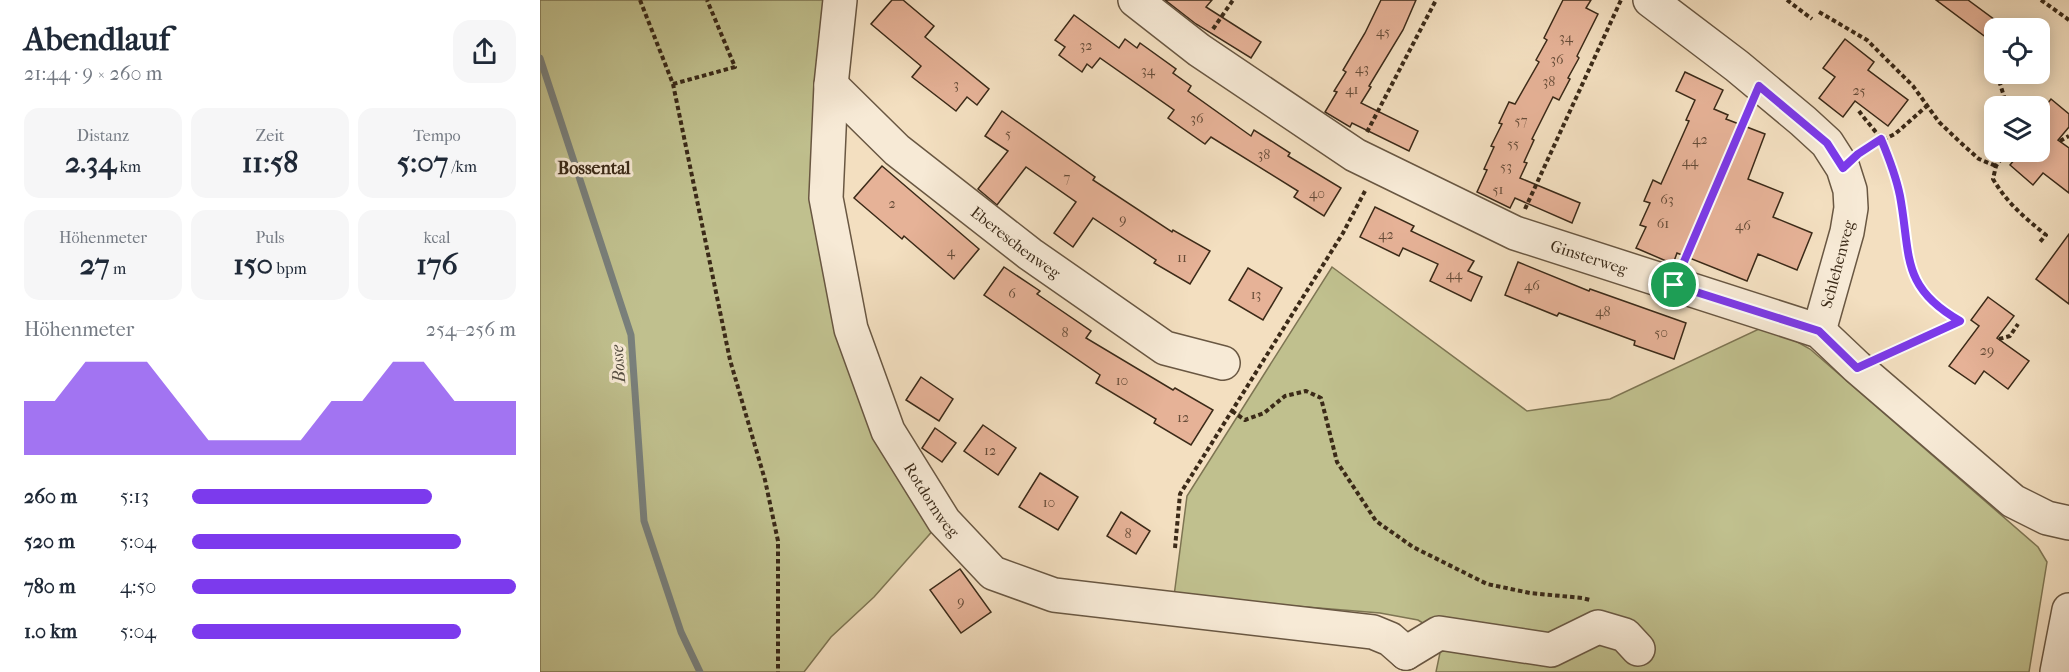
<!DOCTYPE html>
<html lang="de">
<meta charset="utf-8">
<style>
:root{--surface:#fff;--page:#f6f6f7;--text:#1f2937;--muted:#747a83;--accent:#7c3aed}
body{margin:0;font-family:"IM FELL French Canon",serif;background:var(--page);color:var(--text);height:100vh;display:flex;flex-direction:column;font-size:22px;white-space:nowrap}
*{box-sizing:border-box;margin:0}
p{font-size:20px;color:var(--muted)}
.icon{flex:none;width:33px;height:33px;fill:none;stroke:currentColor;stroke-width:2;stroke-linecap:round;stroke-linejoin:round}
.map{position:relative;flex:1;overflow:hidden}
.sheet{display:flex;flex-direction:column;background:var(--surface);width:540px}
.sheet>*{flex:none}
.fabs{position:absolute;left:1444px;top:18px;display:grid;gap:12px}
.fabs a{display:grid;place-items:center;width:66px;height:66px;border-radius:12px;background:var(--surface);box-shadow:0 3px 15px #0003;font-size:30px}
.pin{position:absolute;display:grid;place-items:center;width:51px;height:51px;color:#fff;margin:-26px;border:3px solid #fff;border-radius:50%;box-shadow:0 2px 6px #0007}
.round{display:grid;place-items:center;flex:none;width:63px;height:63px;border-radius:18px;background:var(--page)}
.summary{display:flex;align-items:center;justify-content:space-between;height:102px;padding:0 24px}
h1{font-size:33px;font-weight:700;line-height:45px}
.metrics{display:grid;grid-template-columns:repeat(3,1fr);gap:9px;height:102px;padding:6px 24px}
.metrics div{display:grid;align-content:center;border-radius:15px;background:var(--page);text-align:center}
.metrics b{font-size:30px;font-weight:700}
.metrics small{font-size:16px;font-weight:400}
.metrics p{font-size:16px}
.chart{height:168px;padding:12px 24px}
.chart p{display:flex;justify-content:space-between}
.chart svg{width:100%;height:108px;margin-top:6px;fill:var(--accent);opacity:.7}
ul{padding:0 24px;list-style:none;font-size:20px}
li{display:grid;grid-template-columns:96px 72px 1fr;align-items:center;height:45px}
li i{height:15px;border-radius:8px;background:var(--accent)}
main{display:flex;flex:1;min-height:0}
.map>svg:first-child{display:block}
</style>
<main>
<section class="sheet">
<div class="summary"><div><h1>Abendlauf</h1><p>21:44 · 9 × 260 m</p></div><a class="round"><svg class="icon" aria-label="share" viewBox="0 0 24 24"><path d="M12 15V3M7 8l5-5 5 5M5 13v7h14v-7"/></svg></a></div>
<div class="metrics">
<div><p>Distanz</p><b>2.34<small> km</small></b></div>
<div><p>Zeit</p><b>11:58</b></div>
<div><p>Tempo</p><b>5:07<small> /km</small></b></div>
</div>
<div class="metrics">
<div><p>Höhenmeter</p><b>27<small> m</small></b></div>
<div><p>Puls</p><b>150<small> bpm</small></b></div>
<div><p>kcal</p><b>176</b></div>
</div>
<div class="chart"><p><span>Höhenmeter</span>254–256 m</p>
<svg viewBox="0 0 160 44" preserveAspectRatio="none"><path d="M0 44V22L10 22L20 6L30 6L40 6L50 22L60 38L70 38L80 38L90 38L100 22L110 22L120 6L130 6L140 22L150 22L160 22V44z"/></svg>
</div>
<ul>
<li><b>260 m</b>5:13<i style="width:74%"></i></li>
<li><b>520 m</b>5:04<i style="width:83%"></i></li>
<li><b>780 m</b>4:50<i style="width:100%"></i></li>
<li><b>1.0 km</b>5:04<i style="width:83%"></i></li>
</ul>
</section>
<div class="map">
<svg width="1529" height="672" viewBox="0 0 1529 672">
<rect width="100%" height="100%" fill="#f3dfc0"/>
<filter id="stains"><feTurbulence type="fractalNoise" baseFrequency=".00333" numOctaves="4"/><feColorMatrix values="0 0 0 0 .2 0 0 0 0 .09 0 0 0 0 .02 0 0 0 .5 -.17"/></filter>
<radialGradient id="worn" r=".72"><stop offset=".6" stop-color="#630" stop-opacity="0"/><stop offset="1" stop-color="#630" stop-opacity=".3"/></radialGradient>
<g fill="#c0c08e" stroke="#7e7553" stroke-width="1.5">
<polygon points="0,0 289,0 277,199 396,527 334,597 291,637 264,672 0,672"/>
<polygon points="792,267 987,411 1070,399 1221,328 1245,335 1270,349 1498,547 1507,562 1489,672 896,672 901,648 899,633 878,620 840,613 634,596 647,496"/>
</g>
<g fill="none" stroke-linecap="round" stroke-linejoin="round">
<polyline stroke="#79807c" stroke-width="7" points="0,58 91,335 104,521 141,632 160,672"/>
</g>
<g fill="#e6b297" stroke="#3b2a18" stroke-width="1.5">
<polygon points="352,0 363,0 394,26 385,37 449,89 437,105 427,97 416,111 372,77 381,66 331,24"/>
<polygon points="625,0 672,0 666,7 721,42 711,58 656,24"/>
<polygon points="841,0 876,0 863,30 829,86 831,87 821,103 878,131 869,151 812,123 810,127 785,112 797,92 794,91 806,72 803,70 825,33"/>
<polygon points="1023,0 1051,0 1046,8 1058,14 1037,56 1039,58 1028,78 1030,79 1019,100 1013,97 992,139 994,140 984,162 987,163 980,178 1040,203 1032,223 975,198 970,208 937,192 947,170 944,169 954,147 951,146 962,124 959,123 969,102 975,104 999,62 996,60 1007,40 1004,38"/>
<polygon points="1396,0 1428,0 1455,20 1455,44"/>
<polygon points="534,15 579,48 585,39 597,48 600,43 636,69 633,73 651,86 648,91 711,136 714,130 750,153 748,156 801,188 784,216 754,197 758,191 671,137 665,144 628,118 634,110 560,58 552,68 547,64 542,72 519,55 525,47 515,40"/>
<polygon points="1305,39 1334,62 1328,70 1368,100 1348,126 1315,101 1303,117 1279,98 1295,77 1283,68"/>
<polygon points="1145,72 1183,90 1174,109 1188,115 1186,119 1225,134 1208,179 1243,193 1233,217 1272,233 1257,270 1218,254 1207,281 1137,253 1133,264 1096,248 1106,227 1100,225 1110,203 1104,201 1113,180 1121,184 1149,121 1146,120 1155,100 1136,91"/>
<polygon points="1511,99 1529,114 1529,127 1518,140 1529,148 1529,193 1503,173 1493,185 1470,165 1481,152 1500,152 1500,113"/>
<polygon points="462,111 555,177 553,180 632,232 633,230 670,251 650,284 614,263 616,260 553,218 533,247 514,233 536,202 486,167 457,205 438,189 468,151 445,136"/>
<polygon points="342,166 439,249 414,279 364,236 362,239 314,198"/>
<polygon points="835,207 874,226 871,231 934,261 928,271 942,277 931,301 890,281 898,264 863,248 859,256 820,237"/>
<polygon points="1529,234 1529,304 1496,279"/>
<polygon points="978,262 1049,291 1050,289 1146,323 1134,359 1094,345 1095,341 1019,313 1017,316 965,295"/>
<polygon points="464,267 500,291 497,294 551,331 546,338 633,390 635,388 673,410 651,445 614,423 616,419 556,383 560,375 444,295"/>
<polygon points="708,268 742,288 723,320 689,300"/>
<polygon points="1448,297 1474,316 1457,338 1489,361 1468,389 1444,371 1435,384 1409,366 1439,326 1431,320"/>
<polygon points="381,377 413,399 399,421 366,400"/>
<polygon points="443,425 476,448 458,475 424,451"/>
<polygon points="395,428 416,443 402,462 382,448"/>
<polygon points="500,473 538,497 518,530 479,507"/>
<polygon points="581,512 610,531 596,554 567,536"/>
<polygon points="420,569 451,612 421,633 390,590"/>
</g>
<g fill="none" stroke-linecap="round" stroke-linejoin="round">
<defs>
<g id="minor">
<path id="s1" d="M 300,0 L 291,85 L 286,198 L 311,329 L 348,431 L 404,521 L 453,573 L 514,595 L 833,632 L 850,639 L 866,653"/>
<path id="s2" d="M 595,0 L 659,50 L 815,155 L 975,233 L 1279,331 L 1317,367 L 1473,501 L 1507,518 L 1529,523"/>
<polyline points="1110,0 1197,66 1263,121 1287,143 1303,168 1310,190 1311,208 1307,232 1279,331"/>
<path id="s3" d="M 291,85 L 357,150 L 490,254 L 625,348 L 683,363"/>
<polyline points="866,653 899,633 1011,650 1058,627 1085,635 1098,649"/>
<polyline points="1517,672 1529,610"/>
</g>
</defs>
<use href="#minor" stroke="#695742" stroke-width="36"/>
<g stroke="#3b2a18" stroke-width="4" stroke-dasharray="4.5 3" stroke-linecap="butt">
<polyline points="100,0 133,84 190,360 225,480 238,541 238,672"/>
<polyline points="1247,0 1272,19"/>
<polyline points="1501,0 1529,20"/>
<polyline points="1279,12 1327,40 1373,86 1399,122 1420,142 1439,159 1456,166"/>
<polyline points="673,29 693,0"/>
<polyline points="1457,74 1467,106"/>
<polyline points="133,84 195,67 167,0"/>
<path d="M 1319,111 C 1326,121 1336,131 1342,141 C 1348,153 1353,167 1356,180 C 1373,243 1354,283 1420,321"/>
<polyline points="827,132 896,0"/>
<polyline points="1520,141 1529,136"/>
<polyline points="1323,150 1355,134 1388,105"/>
<path d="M 1466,152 L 1456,166 L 1453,179 C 1467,203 1485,218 1506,235 L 1499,243"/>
<polyline points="985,209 1081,0"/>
<polyline points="1145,259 1208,112"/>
<polyline points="1459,339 1470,336 1478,324"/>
<polyline points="1344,355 1419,321"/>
<polyline points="692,411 705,420 724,413 745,396 766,391 781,398 797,462 836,521 873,547 947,584 990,593 1042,598 1050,600"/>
<polyline points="635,548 640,494 803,233 825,191"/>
</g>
<use href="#minor" stroke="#f7ead6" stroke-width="33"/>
</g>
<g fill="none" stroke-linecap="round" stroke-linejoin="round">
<defs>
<path id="route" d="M 1219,86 L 1287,143 L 1303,168 L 1318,154 L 1341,139 C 1349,158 1356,176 1360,196 C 1371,255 1360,287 1420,321 L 1317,368 L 1279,331 L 1134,285 Z"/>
</defs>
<use href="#route" stroke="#fff" stroke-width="12"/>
<use href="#route" stroke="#7c3aed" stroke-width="8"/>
</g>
<g text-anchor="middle" stroke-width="6" stroke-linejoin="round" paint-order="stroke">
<g font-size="14" fill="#664c38">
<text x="843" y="36">45</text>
<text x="1026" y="42">34</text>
<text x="546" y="50">32</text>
<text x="1017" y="64">36</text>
<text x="822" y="73">43</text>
<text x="608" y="75">34</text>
<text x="1009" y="86">38</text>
<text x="416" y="89">3</text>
<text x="812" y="94">41</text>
<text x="1319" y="95">25</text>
<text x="657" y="123">36</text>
<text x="981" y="125">57</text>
<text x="468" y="138">5</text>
<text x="1160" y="144">42</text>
<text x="973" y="148">55</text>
<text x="724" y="159">38</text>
<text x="1150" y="166">44</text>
<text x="966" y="171">53</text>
<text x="527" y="182">7</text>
<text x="958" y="194">51</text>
<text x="777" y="198">40</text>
<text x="1127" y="204">63</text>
<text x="352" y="208">2</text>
<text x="583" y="224">9</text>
<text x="1123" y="228">61</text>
<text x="1203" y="230">46</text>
<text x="846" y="239">42</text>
<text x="411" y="256">4</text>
<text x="642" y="262">11</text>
<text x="914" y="279">44</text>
<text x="992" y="290">46</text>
<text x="472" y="298">6</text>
<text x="716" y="299">13</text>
<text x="1063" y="316">48</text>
<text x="525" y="337">8</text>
<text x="1121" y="337">50</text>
<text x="1447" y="355">29</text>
<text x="582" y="385">10</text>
<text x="643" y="422">12</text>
<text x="450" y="455">12</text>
<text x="509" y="507">10</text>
<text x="588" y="538">8</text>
<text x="421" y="606">9</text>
</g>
<g font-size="16" fill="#3b2a18" stroke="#f7ead6">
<text dy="6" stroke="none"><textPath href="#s3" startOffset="243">Ebereschenweg</textPath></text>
<text dy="6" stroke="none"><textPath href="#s2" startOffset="525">Ginsterweg</textPath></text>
<text transform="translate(1297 264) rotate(-75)" y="6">Schlehenweg</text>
<text dy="6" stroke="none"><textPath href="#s1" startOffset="522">Rotdornweg</textPath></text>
</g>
<g font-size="18" font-weight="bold" fill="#3b2a18" stroke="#f7ead6">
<text x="54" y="174">Bossental</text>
</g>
<g font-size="18" font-style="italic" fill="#554e42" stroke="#f7ead6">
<text transform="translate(78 364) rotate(-94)" y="6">Bosse</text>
</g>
</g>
<rect width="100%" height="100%" filter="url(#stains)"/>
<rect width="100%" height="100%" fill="url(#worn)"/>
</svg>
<div class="fabs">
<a><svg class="icon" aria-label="locate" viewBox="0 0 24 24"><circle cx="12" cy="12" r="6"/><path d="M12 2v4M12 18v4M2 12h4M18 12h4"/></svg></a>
<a><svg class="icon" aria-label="layers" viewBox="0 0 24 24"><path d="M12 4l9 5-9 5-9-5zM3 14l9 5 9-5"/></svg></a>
</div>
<div class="pin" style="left:1134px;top:285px;background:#1e9e55"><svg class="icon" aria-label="arrive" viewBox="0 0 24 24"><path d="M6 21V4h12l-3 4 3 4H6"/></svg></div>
</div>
</main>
